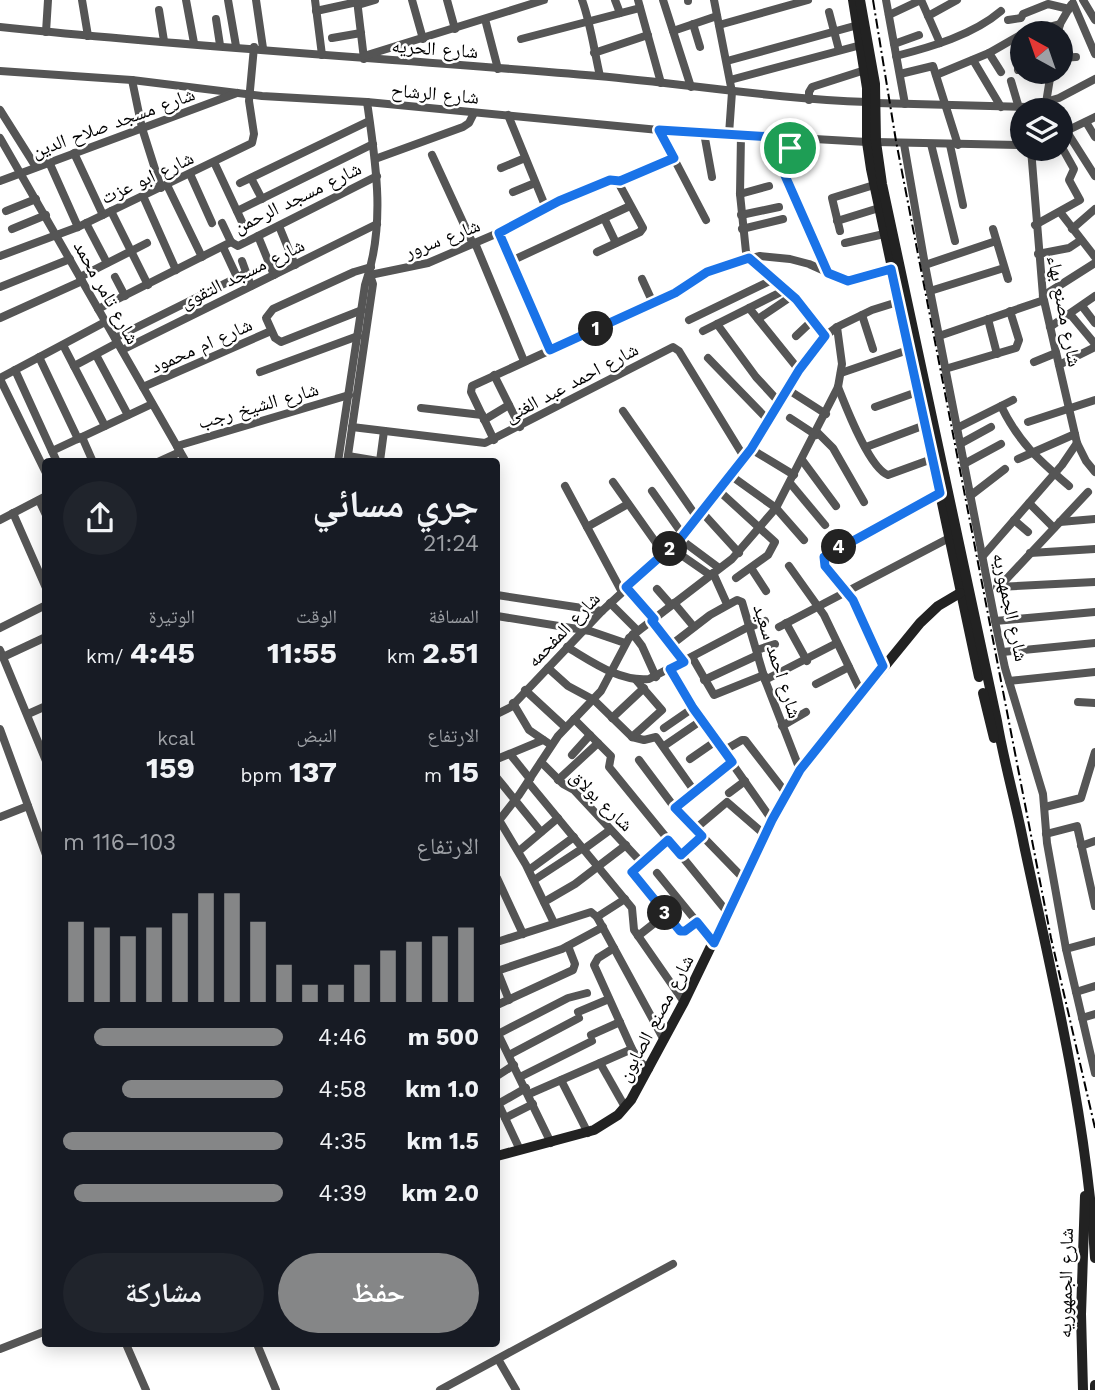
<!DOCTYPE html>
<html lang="ar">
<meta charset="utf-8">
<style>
:root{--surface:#171b24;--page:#20242c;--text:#f1f3f6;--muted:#9ea1a6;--accent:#858687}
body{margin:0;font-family:"Work Sans","Noto Naskh Arabic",sans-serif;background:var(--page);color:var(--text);direction:rtl;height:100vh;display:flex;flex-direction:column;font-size:26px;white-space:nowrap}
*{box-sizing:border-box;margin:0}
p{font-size:23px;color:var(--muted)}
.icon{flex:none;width:38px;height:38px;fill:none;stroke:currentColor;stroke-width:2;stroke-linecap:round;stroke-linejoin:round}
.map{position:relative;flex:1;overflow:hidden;direction:ltr}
.panel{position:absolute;left:42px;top:458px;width:458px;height:889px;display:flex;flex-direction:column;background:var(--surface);border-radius:7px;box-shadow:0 4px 18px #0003;direction:rtl}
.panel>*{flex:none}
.needle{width:46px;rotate:320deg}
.tools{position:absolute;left:1010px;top:21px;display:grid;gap:14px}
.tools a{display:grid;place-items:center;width:63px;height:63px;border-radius:50%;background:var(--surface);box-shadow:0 4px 18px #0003;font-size:35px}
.pin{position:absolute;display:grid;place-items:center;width:60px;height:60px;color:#fff;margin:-30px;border:4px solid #fff;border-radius:50%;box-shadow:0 2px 7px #0007}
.km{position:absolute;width:35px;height:35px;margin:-18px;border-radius:50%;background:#222;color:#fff;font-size:19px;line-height:35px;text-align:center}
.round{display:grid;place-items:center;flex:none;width:74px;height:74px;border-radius:37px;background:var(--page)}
.headline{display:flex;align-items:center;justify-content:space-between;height:119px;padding:0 21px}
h1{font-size:38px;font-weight:700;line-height:52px}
.stats{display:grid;grid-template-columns:repeat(3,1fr);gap:10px;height:119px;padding:7px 21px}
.stats div{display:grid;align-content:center}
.stats b{font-size:30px;font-weight:700}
.stats small{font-size:19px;font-weight:400}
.stats p{font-size:19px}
.chart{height:196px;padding:14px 21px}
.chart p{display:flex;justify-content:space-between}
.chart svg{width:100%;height:126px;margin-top:7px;stroke:var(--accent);stroke-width:6}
.primary-button{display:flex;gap:14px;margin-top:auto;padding:14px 21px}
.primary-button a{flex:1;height:80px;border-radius:42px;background:var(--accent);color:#fff;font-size:28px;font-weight:700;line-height:80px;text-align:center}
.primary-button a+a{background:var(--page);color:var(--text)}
ul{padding:0 21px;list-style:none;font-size:23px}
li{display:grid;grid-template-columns:112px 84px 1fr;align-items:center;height:52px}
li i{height:18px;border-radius:9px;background:var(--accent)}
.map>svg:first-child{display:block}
</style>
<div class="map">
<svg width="1095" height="1390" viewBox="0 0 1095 1390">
<rect width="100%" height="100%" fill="#fff"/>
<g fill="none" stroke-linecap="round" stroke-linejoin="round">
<g stroke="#555" stroke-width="8">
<polyline points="82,0 88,36"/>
<polyline points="186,0 194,43"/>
<polyline points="228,0 236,46"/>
<polyline points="256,0 263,48"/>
<polyline points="315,0 322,55"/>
<polyline points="357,0 364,59"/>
<polyline points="412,0 423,39"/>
<polyline points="447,0 455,29"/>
<path d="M 582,0 C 591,25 594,50 600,76"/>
<polyline points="615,0 620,13"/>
<polyline points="638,0 661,83"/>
<polyline points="663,0 691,87"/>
<polyline points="688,0 688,1"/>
<polyline points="714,0 732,92 729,134"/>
<polyline points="886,0 905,104"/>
<polyline points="921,0 940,43"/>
<polyline points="1083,0 1095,20"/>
<polyline points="1073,3 1095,54"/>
<polyline points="358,5 375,0"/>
<polyline points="159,10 164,41"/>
<polyline points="316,11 357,2"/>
<polyline points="829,12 839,50"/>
<polyline points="889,15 921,0"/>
<polyline points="928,16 957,0"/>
<polyline points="216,19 220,45"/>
<polyline points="485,19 498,69"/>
<polyline points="1008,20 1021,18 1023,14 1048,4 1069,9"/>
<polyline points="693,24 700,47"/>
<polyline points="719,25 808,0"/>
<path d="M 0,27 C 199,48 399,59 598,76 C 688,84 777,99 867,102"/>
<polyline points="673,31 717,16"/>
<polyline points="46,32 48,0"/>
<polyline points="1025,33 1060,24"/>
<polyline points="1058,33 1060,24 1071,5"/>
<polyline points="332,38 361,33"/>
<polyline points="521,39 640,8"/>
<polyline points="894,44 919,35"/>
<polyline points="594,53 648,35"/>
<polyline points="989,53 1001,72"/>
<polyline points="364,56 544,0"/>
<path d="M 896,56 C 931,47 973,35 1001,11"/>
<polyline points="1060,58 1076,57"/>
<polyline points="973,60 1001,107"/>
<polyline points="727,61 858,25"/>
<polyline points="1018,70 1022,69"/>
<polyline points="0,71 132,80 262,96 367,102 659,130 867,142"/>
<polyline points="900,74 933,66 958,145"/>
<polyline points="936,75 989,53 1022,34"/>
<polyline points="132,80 142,128 161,188"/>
<polyline points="730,80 861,45"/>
<polyline points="1011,81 1019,108"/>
<polyline points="809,100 809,92 812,87 865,70"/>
<polyline points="876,103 1028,107 1059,98 1095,79"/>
<polyline points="1046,103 1051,72"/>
<polyline points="0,110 36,167"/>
<polyline points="508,115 546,208"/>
<polyline points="1086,122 1095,137"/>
<polyline points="659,130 706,220"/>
<polyline points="1067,132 1095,176"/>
<polyline points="704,133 712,177"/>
<polyline points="1060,134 1095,117"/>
<polyline points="741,135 740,194 746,252 754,264 800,303 825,336"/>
<polyline points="0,138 186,462"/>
<polyline points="789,138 789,152 780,158 779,162 828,273"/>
<polyline points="876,142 1022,145"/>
<polyline points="904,144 925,265 995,621 1005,668 1043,794 1047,843 1066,949 1095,1073"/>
<polyline points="931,144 955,241"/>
<polyline points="950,145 963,205"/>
<polyline points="1031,149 1043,296 1077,443 1086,461 1095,472"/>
<polyline points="74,153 103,215"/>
<polyline points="432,155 473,244"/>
<polyline points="375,159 463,127 469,123 474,113"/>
<polyline points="49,162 78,227"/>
<polyline points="214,162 243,224"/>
<polyline points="501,168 525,158"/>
<polyline points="190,174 212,223"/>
<polyline points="251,178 262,199"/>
<polyline points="0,181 237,93"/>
<polyline points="240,183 369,121"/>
<polyline points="167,185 202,257"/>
<polyline points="513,192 535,183"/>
<polyline points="740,194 769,186"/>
<polyline points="143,196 176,270"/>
<polyline points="6,211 36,199"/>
<polyline points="111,211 148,285"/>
<polyline points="237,211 373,144"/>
<polyline points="1060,212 1095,257"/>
<polyline points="741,215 779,207"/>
<polyline points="604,218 616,243"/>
<polyline points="837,221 879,208"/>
<polyline points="86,223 107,263"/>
<polyline points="222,223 231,242"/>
<polyline points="1035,225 1080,200 1069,180 1074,169 1060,144"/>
<polyline points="279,226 295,265"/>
<polyline points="12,229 46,215"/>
<polyline points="742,229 783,219"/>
<polyline points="993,229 1008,279"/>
<polyline points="1072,229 1095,209"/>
<polyline points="840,231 832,198 874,185"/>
<polyline points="499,233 550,350"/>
<polyline points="258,236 274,275"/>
<polyline points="231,242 238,246 377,176"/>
<polyline points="475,243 524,361"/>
<polyline points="845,243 884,234"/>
<polyline points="223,247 237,277"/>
<polyline points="597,252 640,232 643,228 618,182"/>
<polyline points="1038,254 1069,248 1081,240"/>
<polyline points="0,256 78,227 252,143 254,134 249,101 254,47"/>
<polyline points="242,261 251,286"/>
<polyline points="511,261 630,206"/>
<polyline points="925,265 996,241"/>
<polyline points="370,275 428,263 519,224 559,201 610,180 620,181 674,158"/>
<polyline points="80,277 147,243"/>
<polyline points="115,277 125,296"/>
<polyline points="642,279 653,303"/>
<polyline points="0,287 70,259"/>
<polyline points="930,291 1004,268"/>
<polyline points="1043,296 1095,263"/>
<polyline points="1082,306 1095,323"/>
<polyline points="749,308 799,370"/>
<polyline points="98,309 231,242"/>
<polyline points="362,310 281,342 275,338 266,318 273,309 354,272 371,267"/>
<polyline points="1070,314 1095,344"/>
<polyline points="862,315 873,349"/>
<polyline points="0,318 82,281"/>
<polyline points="758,319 792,296"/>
<polyline points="988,319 997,354"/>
<polyline points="689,320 772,280"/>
<polyline points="717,324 756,377 779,402"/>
<polyline points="1050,327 1095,296"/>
<polyline points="703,331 785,290"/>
<polyline points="796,336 813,320"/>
<polyline points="939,336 1044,300"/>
<polyline points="115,338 246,273"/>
<polyline points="63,345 105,426"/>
<polyline points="122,350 377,224"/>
<polyline points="96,355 128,415"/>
<polyline points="39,357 78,439"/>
<polyline points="708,358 768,420"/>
<polyline points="1034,362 1056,353"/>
<polyline points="1059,365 1095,347"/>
<polyline points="74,366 117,343"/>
<polyline points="945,369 1016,348 1019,340 1010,311"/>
<polyline points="15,370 57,462"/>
<polyline points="260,372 358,336"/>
<polyline points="841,373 908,350"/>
<polyline points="494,375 520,427"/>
<polyline points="0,378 105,322"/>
<polyline points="0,379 46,473"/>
<polyline points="143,387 271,331"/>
<path d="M 838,387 C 846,407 869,468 888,475 L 932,459"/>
<polyline points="787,389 826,414"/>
<path d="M 1001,406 C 1019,443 1039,460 1069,486"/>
<polyline points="875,407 917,392"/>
<polyline points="421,408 482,415"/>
<polyline points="623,411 696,516"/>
<polyline points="790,418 816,435"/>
<polyline points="484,420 509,405"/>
<polyline points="1028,422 1095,400"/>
<polyline points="352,427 485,443 673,347 679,351 744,457"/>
<polyline points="957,428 1013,400"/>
<polyline points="817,432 833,448 864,502"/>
<polyline points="82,437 93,462"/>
<polyline points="494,440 471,392 472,386 675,293 707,272 735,262 760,256 790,259 809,264 847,281 891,269"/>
<polyline points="960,444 991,427"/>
<polyline points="177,446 349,395"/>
<polyline points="866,447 925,425"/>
<polyline points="751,449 794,475"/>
<polyline points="52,451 152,404"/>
<polyline points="348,456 384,462"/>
<polyline points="1018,459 1075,434"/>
<polyline points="802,460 836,506"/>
<polyline points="380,461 384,431"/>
<polyline points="158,462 180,452"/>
<path d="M 338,462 L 365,285 C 386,225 376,164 367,102"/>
<polyline points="347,462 373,284 370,275"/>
<polyline points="964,464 1001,444"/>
<polyline points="730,475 776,508 804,540"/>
<polyline points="613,482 664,554"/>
<polyline points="790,483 825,525"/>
<polyline points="565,486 622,592"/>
<polyline points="718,490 775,542 768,555 736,578"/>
<polyline points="652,491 683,535"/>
<polyline points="970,496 1005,469"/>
<polyline points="39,500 46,515"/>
<polyline points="1029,503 1054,528"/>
<polyline points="700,510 739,553"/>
<polyline points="13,513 46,588"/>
<polyline points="0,520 46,496"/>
<polyline points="1014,520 1028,532"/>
<polyline points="1060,522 1095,519"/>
<polyline points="587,527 628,504"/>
<polyline points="680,539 719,568"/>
<polyline points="671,548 710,575"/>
<polyline points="1030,553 1095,549"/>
<polyline points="982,557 1062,465 1077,443"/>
<polyline points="789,566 824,615 861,692"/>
<polyline points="751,568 766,591"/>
<polyline points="713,573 727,604"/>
<polyline points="626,587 654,619"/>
<polyline points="997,587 1095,582"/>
<polyline points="999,587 1088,492"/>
<polyline points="657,589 671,605"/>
<polyline points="497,595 602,611"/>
<polyline points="610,603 638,631"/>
<polyline points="674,603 694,627"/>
<polyline points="497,616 590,631 625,643"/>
<polyline points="652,620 684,662"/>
<polyline points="995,621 1095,612"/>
<polyline points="786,623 807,661"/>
<polyline points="750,627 765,621"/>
<polyline points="779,627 953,536"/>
<polyline points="0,628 46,605"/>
<polyline points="633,634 642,646 656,677"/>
<polyline points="671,645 710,615 737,600 742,602 765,680 800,770"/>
<path d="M 567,647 C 591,661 619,682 649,679 L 750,626"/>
<polyline points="0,650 46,761"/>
<polyline points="757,650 775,644"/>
<polyline points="1002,652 1095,643"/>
<polyline points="3,657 46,637"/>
<polyline points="692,657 714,695 764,675"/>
<polyline points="883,666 853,600 825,566 823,559 833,550 940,493"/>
<polyline points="548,668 568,686 594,700 632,737 644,740 656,737 695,792"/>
<polyline points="670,669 693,708 772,820"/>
<polyline points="704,680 758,655"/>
<polyline points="765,680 837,643"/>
<polyline points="1009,681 1095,672"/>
<polyline points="816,684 849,667"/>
<polyline points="525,690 565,727"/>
<polyline points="1078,702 1095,703"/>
<polyline points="513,703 529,730 551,745"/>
<polyline points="28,714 46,706"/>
<polyline points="497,714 511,707 602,611 680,539 751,449 799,370 825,336 837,327 872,310 904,300"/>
<polyline points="612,718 644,688"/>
<polyline points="574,719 611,756 609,767 728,913"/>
<polyline points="782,726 806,712"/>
<polyline points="664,728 693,708"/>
<polyline points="0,729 46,855"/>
<polyline points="632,737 662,710 636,680"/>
<polyline points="664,746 702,720"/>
<polyline points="723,751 742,740 745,740 786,793"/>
<polyline points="510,754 530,779"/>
<polyline points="572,755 590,735"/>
<polyline points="497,759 543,740"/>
<polyline points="690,759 716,741"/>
<polyline points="639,760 675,808 744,879"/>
<polyline points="541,762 563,784 574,790 641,862"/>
<polyline points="497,778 541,832"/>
<polyline points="558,780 598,743"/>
<polyline points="528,782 632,908 634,930 684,1002"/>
<polyline points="729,793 745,781"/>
<polyline points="1045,807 1081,798 1095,752"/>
<polyline points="675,808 731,762"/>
<polyline points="0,817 28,806"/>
<polyline points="499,820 526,865 554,923"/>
<polyline points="497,823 519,795 558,736 601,691 629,638 732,559 776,508 838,387 842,364 837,327"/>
<polyline points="695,829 727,802 765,835"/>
<polyline points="1046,834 1077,826 1095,906"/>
<polyline points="669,840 633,872 680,931 686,931 697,922"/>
<polyline points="1081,846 1095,841"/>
<polyline points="584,849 610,830"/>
<polyline points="519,851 558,818"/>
<polyline points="681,855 702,836"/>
<polyline points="529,870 574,837"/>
<polyline points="657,873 714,943"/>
<polyline points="497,878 523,934"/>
<polyline points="534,880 583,848"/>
<polyline points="544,902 575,884 626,845"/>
<polyline points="597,917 625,899"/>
<polyline points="638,936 666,914"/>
<polyline points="500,941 591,912 597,917 664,1040"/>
<polyline points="614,948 598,958 594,965 632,1049 640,1062 649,1069"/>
<polyline points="1066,949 1095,941"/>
<polyline points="497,970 509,1000"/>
<polyline points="497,971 562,949 603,927"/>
<polyline points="1076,992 1095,986"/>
<polyline points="497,1005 573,970 575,964 568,946"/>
<polyline points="578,1012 609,999"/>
<polyline points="1082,1018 1095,1014"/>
<polyline points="497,1032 551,1143"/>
<polyline points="498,1034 568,998 587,993"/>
<polyline points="591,1035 620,1022"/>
<polyline points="509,1055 579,1018"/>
<polyline points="600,1063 625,1107"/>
<polyline points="497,1076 514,1065"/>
<polyline points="520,1077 592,1041"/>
<polyline points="561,1080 588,1133"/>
<polyline points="529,1094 632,1049"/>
<polyline points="497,1101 520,1150"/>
<polyline points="498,1104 526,1088"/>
<polyline points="505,1118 533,1104"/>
<polyline points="126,1344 146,1390"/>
<polyline points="257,1344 276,1390"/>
<polyline points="0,1349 46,1331"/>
<polyline points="498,1359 516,1390"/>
<polyline points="440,1390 673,1264"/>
</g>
<g stroke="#222" stroke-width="10">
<polyline points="853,0 867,88 867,142 871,169 979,677"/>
<path d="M 860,0 L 875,84 L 876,142 L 882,184 L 997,721 C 1004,763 1016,803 1024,845 C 1053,981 1087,1119 1095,1258"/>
<polyline points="983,693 994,738"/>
<polyline points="497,1156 594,1130 618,1115 631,1100 684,1002 772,820 800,770 920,623 938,606 960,593"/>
<polyline points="1083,1390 1081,1314 1085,1196"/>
<polyline points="1095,1390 1095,1385"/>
</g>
<polyline stroke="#000" stroke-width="2" stroke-dasharray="10 3.5 2 3.5" stroke-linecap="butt" points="873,0 896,141 1051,938 1095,1128"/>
</g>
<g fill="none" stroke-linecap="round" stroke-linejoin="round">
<defs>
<polygon id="route" points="659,130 789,138 789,152 780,158 779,162 828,273 848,281 891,269 940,493 824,557 825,566 853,600 883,666 800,770 772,820 714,943 697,922 685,931 680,931 632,872 668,840 681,855 702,836 675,808 732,762 693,708 670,669 684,662 652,621 654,619 626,587 680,539 751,449 799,370 825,336 796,299 749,258 707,272 675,293 550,350 499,233 559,201 610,180 620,181 674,158"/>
</defs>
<use href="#route" stroke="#fff" stroke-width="14"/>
<use href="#route" stroke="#1a73e8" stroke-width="9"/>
</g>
<g text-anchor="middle" stroke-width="5" stroke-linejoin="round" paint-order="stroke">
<g font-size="19" fill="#000" stroke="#fff">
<text transform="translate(435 48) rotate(4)" y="7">شارع الحريه</text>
<text transform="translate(435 93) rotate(5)" y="7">شارع الرشاح</text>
<text transform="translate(113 122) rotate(-20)" y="7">شارع مسجد صلاح الدين</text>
<text transform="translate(147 177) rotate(-25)" y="7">شارع ابو عزت</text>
<text transform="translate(297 197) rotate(-26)" y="7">شارع مسجد الرحمن</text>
<text transform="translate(442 238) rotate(-21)" y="7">شارع سرور</text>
<text transform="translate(242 273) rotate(-26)" y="7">شارع مسجد التقوى</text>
<text transform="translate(107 292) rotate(61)" y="7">شارع تامر محمد</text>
<text transform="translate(1065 311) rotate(79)" y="7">شارع مصنع بهاء</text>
<text transform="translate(201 345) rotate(-24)" y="7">شارع ام محمود</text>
<text transform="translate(571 382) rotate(-28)" y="7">شارع احمد عبد الغنى</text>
<text transform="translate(258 405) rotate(-16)" y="7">شارع الشيخ رجب</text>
<text transform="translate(1011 607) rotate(78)" y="7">شارع الجمهوريه</text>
<text transform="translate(563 629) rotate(-46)" y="7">شارع المفحمه</text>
<text transform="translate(778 661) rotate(72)" y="7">شارع احمد سعيد</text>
<text transform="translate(602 800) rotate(44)" y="7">شارع بولاق</text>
<text transform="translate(655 1018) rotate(-62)" y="7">شارع مصنع الصابون</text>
<text transform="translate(1065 1283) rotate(-89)" y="7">شارع الجمهوريه</text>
</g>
</g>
</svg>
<div class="tools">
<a><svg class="needle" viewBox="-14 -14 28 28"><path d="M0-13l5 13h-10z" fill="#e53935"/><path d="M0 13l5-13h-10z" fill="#9ea1a6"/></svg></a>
<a><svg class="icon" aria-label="layers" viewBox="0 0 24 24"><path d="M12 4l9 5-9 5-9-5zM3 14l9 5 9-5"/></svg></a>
</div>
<div class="pin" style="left:790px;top:148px;background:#1e9e55"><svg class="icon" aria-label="arrive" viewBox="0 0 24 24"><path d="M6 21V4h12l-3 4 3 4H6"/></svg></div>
<b class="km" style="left:596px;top:329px">1</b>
<b class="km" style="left:670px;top:549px">2</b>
<b class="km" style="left:665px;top:913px">3</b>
<b class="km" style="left:839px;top:547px">4</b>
<section class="panel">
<div class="headline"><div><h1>جري مسائي</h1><p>21:24</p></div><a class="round"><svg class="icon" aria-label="share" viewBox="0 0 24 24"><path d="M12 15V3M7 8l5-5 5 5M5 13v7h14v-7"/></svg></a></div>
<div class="stats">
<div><p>المسافة</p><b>2.51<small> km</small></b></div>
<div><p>الوقت</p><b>11:55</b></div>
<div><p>الوتيرة</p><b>4:45<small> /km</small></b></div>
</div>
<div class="stats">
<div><p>الارتفاع</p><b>15<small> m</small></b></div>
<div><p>النبض</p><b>137<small> bpm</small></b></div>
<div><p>kcal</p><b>159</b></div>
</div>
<div class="chart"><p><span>الارتفاع</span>103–116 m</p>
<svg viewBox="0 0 160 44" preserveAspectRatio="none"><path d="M5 44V16M15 44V18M25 44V21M35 44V18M45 44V13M55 44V6M65 44V6M75 44V16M85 44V31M95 44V38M105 44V38M115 44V31M125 44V26M135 44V23M145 44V21M155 44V18"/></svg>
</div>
<ul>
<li><b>500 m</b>4:46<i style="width:86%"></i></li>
<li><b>1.0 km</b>4:58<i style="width:73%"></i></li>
<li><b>1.5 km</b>4:35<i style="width:100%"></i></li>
<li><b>2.0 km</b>4:39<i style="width:95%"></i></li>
</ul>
<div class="primary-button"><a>حفظ</a><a>مشاركة</a></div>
</section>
</div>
